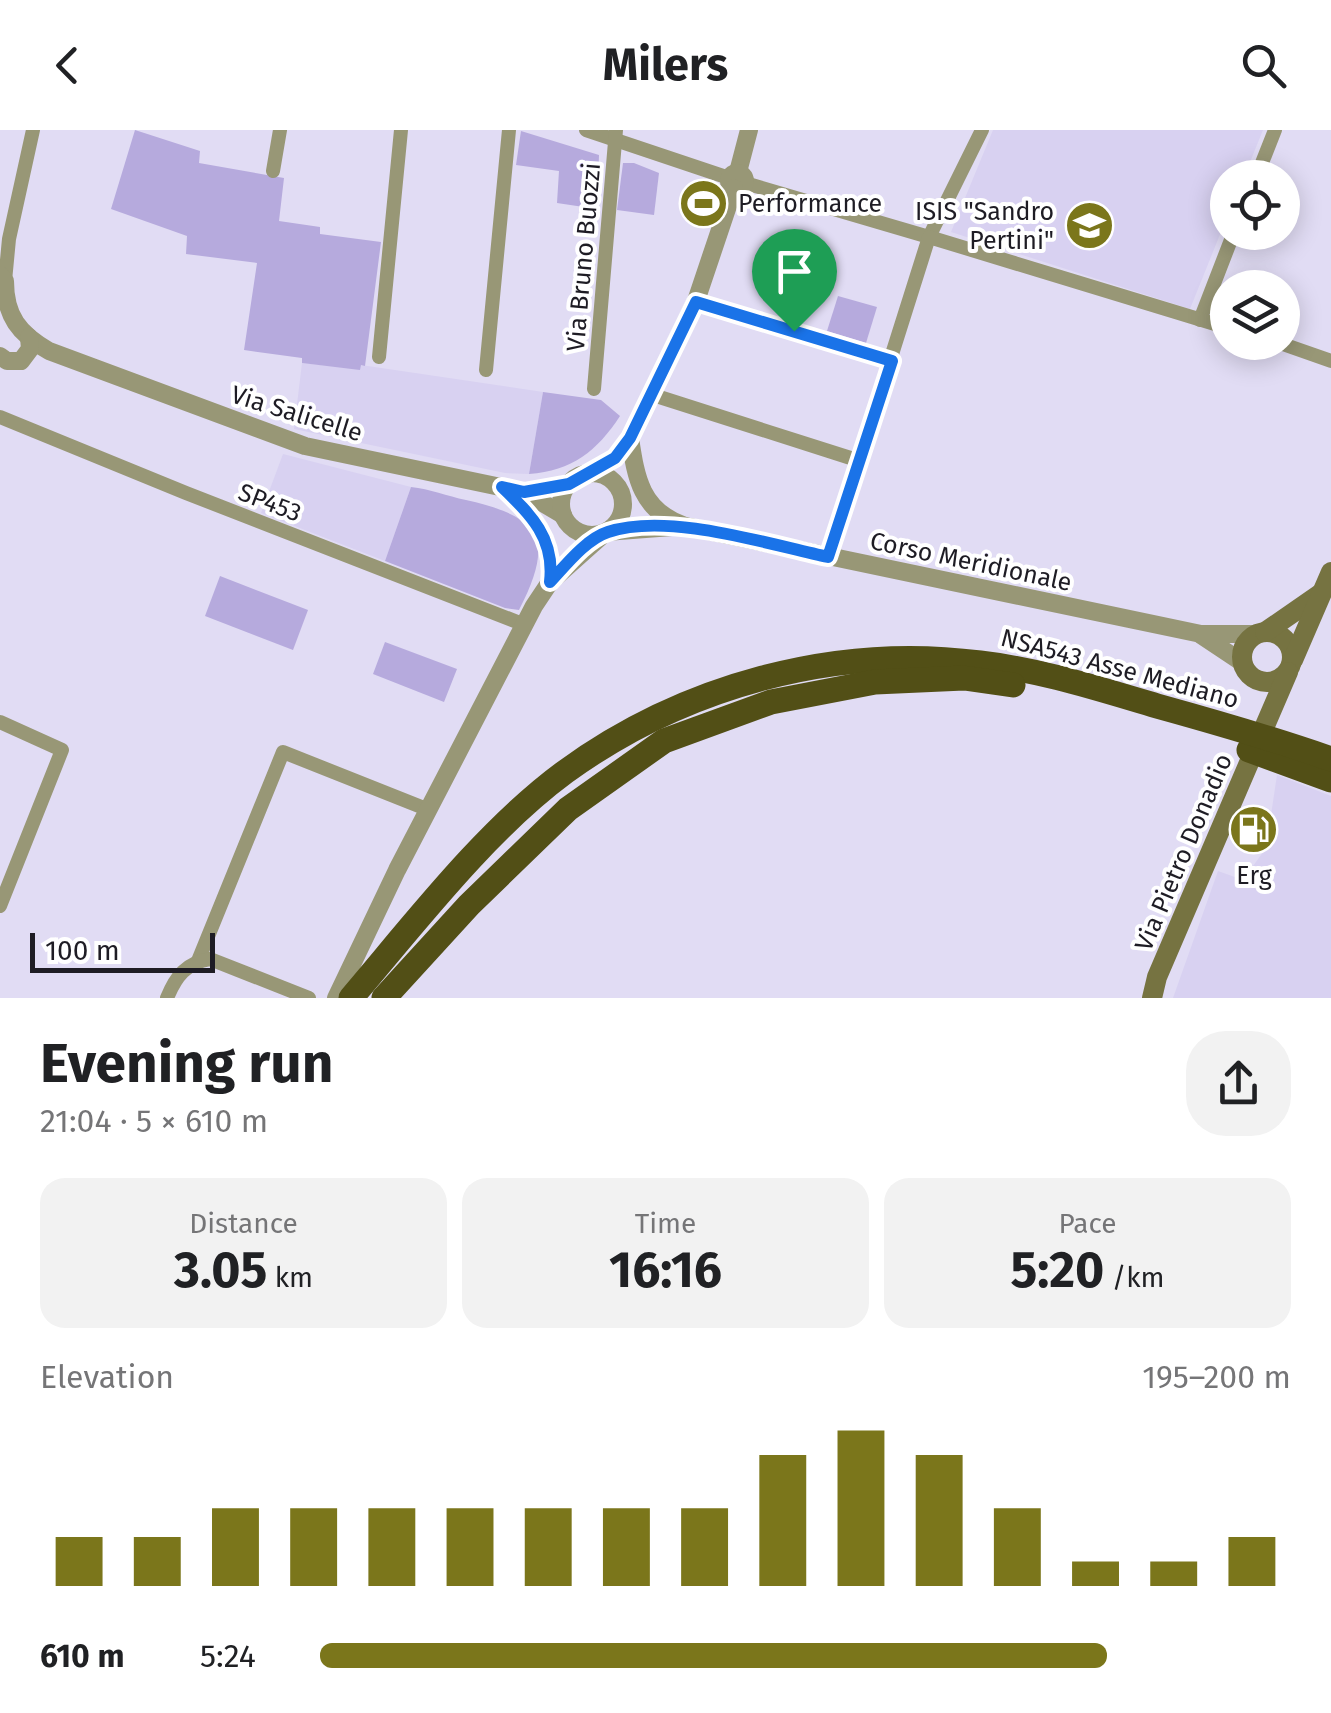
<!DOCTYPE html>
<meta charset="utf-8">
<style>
:root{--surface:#fff;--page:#f2f2f2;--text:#202124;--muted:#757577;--accent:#7b761b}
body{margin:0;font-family:"Fira Sans",sans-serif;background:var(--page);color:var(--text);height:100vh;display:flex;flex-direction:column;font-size:38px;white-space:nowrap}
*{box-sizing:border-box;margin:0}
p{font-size:32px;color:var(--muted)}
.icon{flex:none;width:55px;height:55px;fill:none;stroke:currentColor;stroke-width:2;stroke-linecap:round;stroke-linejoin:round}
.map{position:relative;height:868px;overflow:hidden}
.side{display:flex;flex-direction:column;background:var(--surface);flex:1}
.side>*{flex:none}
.controls{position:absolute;left:1210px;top:30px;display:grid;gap:20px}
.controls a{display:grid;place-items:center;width:90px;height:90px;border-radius:50%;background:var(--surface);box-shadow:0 5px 25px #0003;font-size:50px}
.scale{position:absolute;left:30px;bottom:25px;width:185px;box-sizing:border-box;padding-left:10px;border:5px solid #1e1c24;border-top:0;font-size:28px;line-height:35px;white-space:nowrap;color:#1e1c24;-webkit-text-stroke:8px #fff;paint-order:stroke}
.pin{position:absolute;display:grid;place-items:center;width:85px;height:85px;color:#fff;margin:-102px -42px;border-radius:50% 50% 50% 0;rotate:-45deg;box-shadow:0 0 10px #0007}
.pin .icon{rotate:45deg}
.round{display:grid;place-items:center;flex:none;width:105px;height:105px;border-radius:40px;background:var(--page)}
.overview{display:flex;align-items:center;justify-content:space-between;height:170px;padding:0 40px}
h1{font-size:55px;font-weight:700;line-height:75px}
.metrics{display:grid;grid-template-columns:repeat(3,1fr);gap:15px;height:170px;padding:10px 40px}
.metrics div{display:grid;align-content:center;border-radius:25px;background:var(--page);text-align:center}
.metrics b{font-size:50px;font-weight:700}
.metrics small{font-size:28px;font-weight:400}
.metrics p{font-size:28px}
.chart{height:280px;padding:20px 40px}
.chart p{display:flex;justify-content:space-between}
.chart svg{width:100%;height:180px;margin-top:10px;stroke:var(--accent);stroke-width:6}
ul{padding:0 40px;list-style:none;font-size:32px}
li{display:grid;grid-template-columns:160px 120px 1fr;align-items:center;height:75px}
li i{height:25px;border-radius:12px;background:var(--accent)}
header{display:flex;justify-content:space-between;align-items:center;height:130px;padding:0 40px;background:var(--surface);font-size:45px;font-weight:700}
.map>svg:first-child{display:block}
</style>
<header><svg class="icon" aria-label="back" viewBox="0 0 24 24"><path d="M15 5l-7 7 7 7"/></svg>Milers<svg class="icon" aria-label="search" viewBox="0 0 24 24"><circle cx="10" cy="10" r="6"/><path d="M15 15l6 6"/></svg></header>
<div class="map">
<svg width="1331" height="868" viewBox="0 0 1331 868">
<rect width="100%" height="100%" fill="#e1dcf4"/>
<g fill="#d8d1f1">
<polygon points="993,0 1263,0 1244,47 1228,48 1227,87 1190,179 951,102"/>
<polygon points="302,233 359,239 361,235 543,262 529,344 505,343 294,299"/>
<polygon points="283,324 411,357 385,431 261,383"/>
<polygon points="1277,645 1331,666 1331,868 1173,868 1218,741 1243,750 1266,718"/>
</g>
<g fill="#b6aadd">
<polygon points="135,0 200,21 199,33 284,48 279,91 320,97 320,104 381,112 365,236 361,235 360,240 302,233 302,228 244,220 257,133 186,124 187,106 111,79"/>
<polygon points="521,1 599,25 597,79 557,73 559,41 516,35"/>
<polygon points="623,33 634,33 659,43 654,85 617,80"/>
<polygon points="838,166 877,177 866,213 827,201"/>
<path d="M 543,262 L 601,270 L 620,286 C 597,321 572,341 529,344 Z"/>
<path d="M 411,357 C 430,359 447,366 466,370 C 542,387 555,410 519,480 L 505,478 L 385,431 Z"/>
<polygon points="220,446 308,480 293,520 205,486"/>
<polygon points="385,512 457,539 444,572 373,544"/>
</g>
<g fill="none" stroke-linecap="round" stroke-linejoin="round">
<g stroke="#989776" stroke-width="14">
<polyline points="586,0 729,48"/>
<polyline points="273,41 280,0"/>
<polyline points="1256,48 1275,0"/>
<polyline points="745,53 929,107 982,0"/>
<polyline points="5,151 9,109 33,0"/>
<polyline points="696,171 892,231"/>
<polyline points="1200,190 1234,102"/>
<polyline points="1277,212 1331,231"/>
<polyline points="379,227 401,0"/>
<polyline points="486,240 509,0"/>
<polyline points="594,259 616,0"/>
<polyline points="650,264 860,331"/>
<polyline points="0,287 186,363 525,495"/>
<polyline points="828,427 929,107 1228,198"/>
<polyline points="0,592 62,620 0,776"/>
<polyline points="198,831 283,622 429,680"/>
<path d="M 167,868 C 176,846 186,833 210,829 L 309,868"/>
</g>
<g stroke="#989776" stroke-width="18">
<polyline points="738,42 749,0"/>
<circle cx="737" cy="51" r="8"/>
<path d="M 0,145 L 5,151 C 5,186 19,204 49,221 L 305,316 L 524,362 L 563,385"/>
<polyline points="0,226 7,231 21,231 30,219 29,207"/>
<path d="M 630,308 C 636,348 641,381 685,396"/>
<circle cx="592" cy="374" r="31"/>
<polyline points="589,344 615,328 630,308 696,171 734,58"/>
<path d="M 504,359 C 533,386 555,409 550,452"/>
<polyline points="1201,505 1243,533"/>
<polyline points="336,868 397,740 534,476 550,452 606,402 685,396 1201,504 1257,504"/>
</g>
<g stroke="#767341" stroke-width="20">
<circle cx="1267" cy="527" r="25"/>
<polyline points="1265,502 1320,464"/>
<polyline points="1293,530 1331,442"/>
<polyline points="1152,868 1157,847 1288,542"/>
</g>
<g stroke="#524f16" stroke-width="25">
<polyline points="1249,620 1331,650"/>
<path d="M 351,868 C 414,794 486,700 565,642 C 683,556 835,514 980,533 C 1041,540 1099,559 1157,576 C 1215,592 1274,609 1331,629"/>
<polyline points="384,868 469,775 568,679 664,611 771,572 875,552 964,548 1013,555"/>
</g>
</g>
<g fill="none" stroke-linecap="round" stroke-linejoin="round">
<defs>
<path id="route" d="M 696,172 L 892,231 L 828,427 C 767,414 668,382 608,402 C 586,409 565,436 550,452 C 555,408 531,385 502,357 L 524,362 L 569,354 L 615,328 L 630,308 Z"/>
</defs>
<use href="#route" stroke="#fff" stroke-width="20"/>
<use href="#route" stroke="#1a73e8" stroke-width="12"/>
</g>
<defs>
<symbol id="stadium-disc" viewBox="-11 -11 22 22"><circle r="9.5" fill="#7b761b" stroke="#fff"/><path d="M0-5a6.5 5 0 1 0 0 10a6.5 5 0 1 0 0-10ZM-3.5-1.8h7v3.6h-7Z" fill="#fff"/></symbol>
<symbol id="school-disc" viewBox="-11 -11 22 22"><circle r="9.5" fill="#7b761b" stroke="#fff"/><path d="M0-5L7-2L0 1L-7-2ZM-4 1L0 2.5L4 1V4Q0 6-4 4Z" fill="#fff"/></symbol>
<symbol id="fuel-disc" viewBox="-11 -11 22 22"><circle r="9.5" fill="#7b761b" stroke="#fff"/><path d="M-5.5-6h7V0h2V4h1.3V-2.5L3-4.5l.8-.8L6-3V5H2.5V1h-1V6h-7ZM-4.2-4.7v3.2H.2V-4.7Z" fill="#fff"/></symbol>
</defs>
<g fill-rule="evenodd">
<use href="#stadium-disc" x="676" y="46" width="55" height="55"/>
<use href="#school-disc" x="1062" y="68" width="55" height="55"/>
<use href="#fuel-disc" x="1226" y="672" width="55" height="55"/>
</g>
<g text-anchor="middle" stroke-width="8" stroke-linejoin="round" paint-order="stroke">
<g font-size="25" fill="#1e1c24" stroke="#fff" text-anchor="start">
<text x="738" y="82">Performance</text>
<text x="1054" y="90" text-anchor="end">ISIS "Sandro<tspan x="1054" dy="29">Pertini"</tspan></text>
<text x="1254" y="754" text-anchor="middle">Erg</text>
</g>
<g font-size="25" fill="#1e1c24" stroke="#fff">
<text transform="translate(583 127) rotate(-85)" y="9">Via Bruno Buozzi</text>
<text transform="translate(297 283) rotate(17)" y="9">Via Salicelle</text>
<text transform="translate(270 372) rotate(21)" y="9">SP453</text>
<text transform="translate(971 431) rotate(12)" y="9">Corso Meridionale</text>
<text transform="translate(1120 538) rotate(15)" y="9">NSA543 Asse Mediano</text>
<text transform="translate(1183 722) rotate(-67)" y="9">Via Pietro Donadio</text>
</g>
</g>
</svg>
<div class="controls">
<a><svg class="icon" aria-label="locate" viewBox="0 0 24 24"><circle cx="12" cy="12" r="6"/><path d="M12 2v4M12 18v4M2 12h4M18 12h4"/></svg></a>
<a><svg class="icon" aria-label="layers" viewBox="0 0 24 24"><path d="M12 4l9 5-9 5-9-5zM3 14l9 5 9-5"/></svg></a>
</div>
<div class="scale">100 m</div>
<div class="pin" style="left:794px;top:201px;background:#1e9e55"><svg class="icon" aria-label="arrive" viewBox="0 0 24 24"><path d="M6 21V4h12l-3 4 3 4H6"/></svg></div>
</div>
<section class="side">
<div class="overview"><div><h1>Evening run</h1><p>21:04 · 5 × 610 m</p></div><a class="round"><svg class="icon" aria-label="share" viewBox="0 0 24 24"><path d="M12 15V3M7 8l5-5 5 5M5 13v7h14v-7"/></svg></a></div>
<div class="metrics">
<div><p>Distance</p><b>3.05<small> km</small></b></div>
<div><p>Time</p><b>16:16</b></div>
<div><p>Pace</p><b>5:20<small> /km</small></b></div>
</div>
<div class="chart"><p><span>Elevation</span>195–200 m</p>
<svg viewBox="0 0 160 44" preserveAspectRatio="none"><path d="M5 44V32M15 44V32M25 44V25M35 44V25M45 44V25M55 44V25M65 44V25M75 44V25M85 44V25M95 44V12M105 44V6M115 44V12M125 44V25M135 44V38M145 44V38M155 44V32"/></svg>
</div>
<ul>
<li><b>610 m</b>5:24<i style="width:81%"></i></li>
</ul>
</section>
